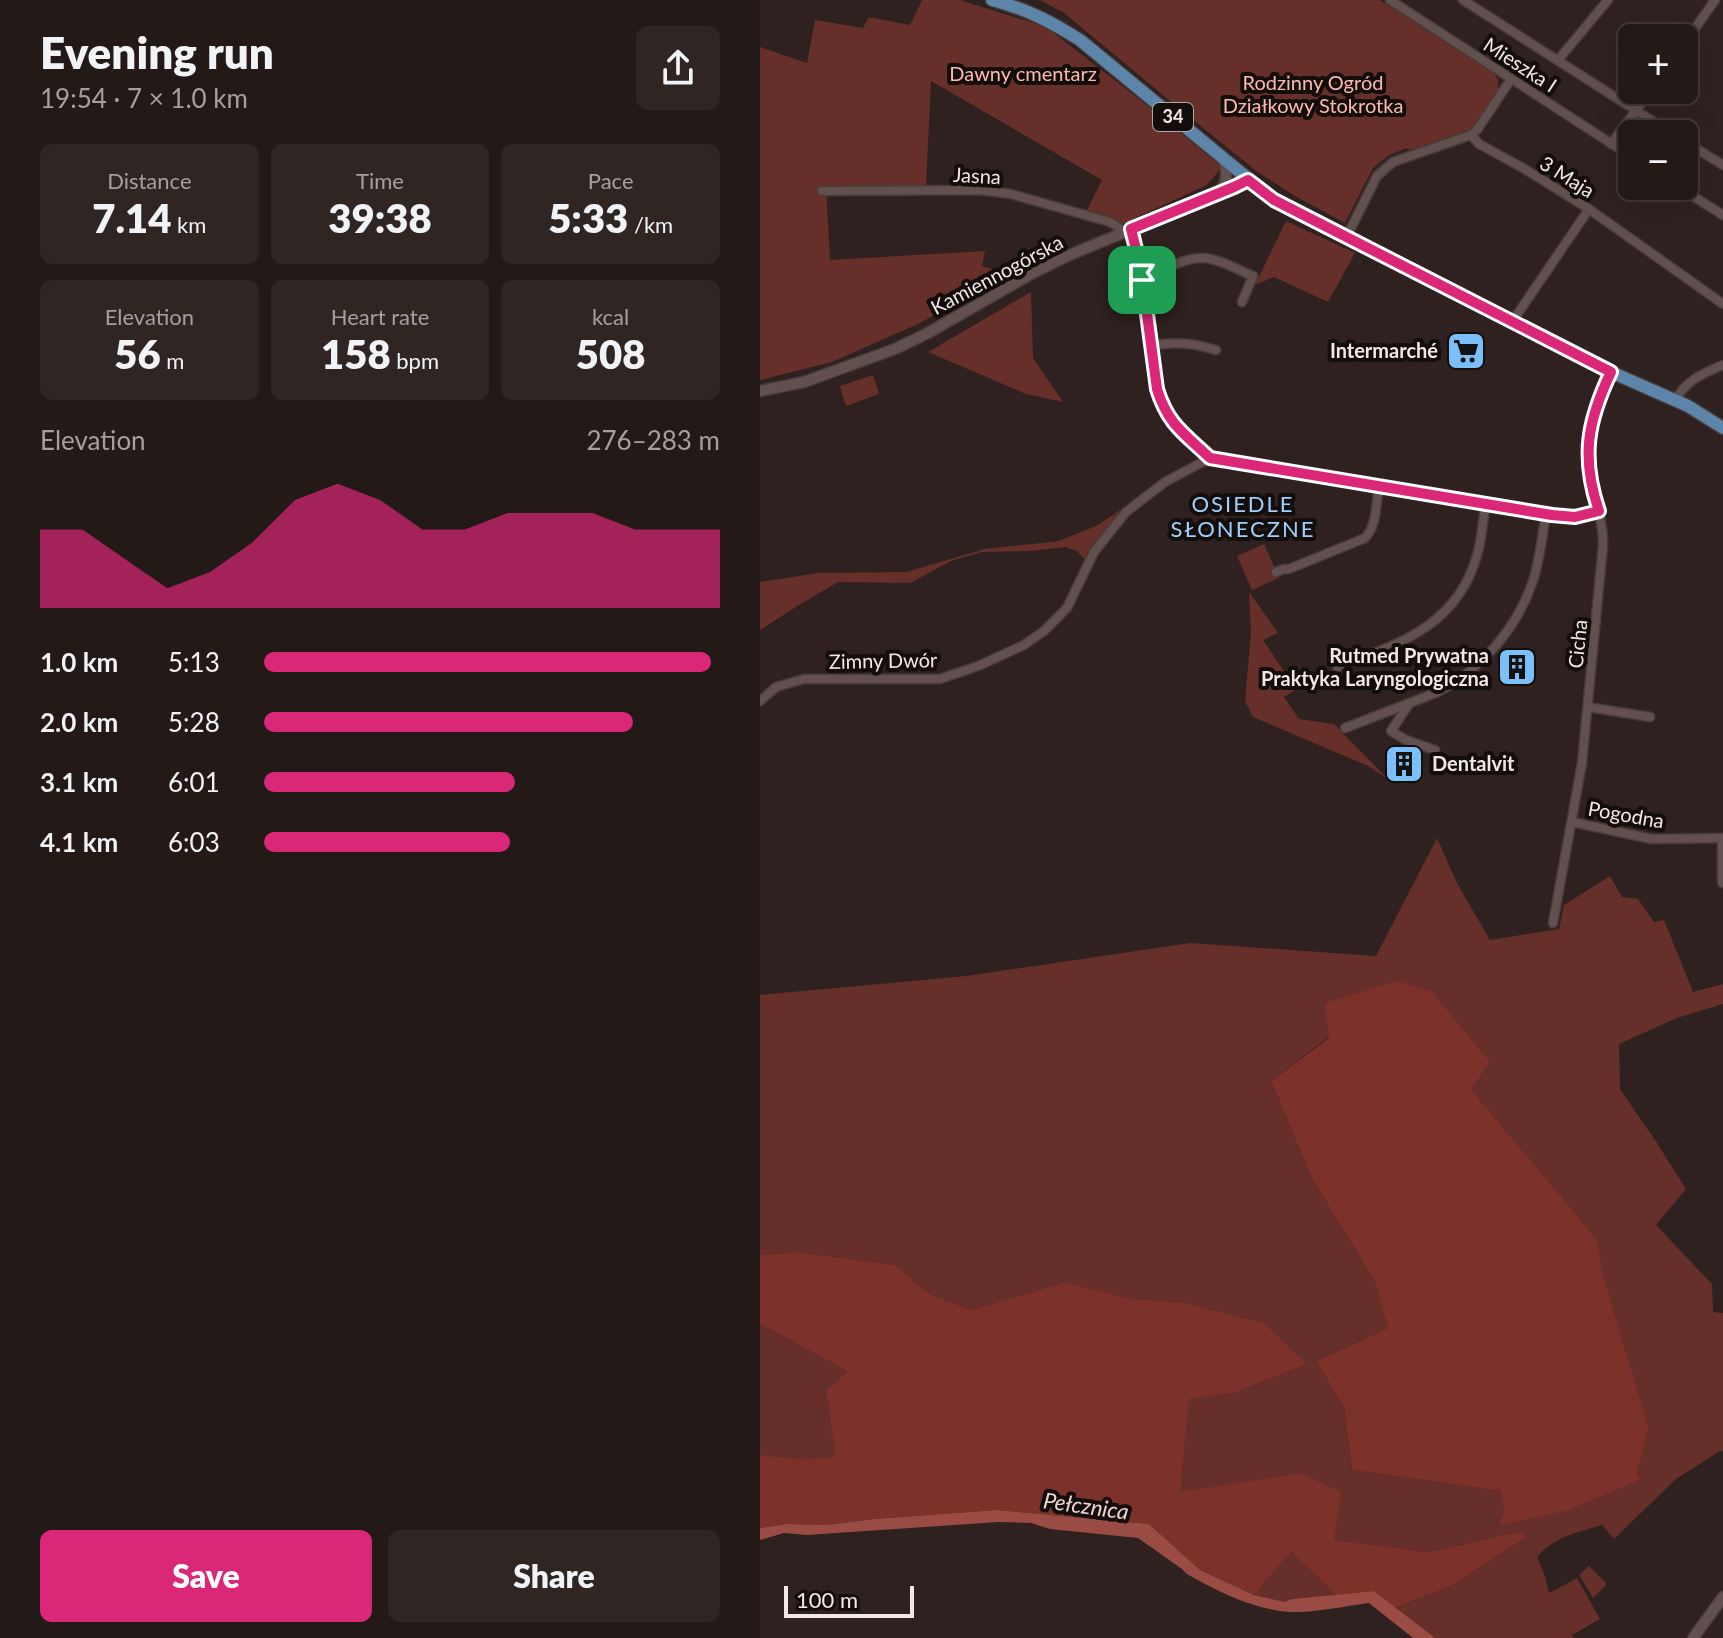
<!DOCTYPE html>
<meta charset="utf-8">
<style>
:root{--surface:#231917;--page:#2f2624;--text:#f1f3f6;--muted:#a3a0a1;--line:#403836;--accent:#db2777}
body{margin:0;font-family:Lato,sans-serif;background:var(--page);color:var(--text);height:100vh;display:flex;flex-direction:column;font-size:30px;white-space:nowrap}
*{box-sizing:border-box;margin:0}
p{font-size:26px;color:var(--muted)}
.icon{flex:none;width:44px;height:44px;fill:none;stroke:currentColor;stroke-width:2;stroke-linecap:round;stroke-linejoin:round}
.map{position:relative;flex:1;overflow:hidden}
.sheet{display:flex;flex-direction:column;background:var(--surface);width:760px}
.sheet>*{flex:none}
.controls{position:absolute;left:858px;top:24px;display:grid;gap:16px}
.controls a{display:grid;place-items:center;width:80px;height:80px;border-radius:12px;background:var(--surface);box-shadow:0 8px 32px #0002,0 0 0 2px var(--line);font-size:40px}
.scale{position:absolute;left:24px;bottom:20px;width:130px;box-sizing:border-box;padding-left:8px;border:4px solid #f2e8e7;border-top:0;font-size:22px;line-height:28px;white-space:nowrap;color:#f2e8e7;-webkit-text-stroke:6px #130d0c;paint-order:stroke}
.pin{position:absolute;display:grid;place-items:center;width:68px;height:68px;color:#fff;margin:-34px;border-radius:16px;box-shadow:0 4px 12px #0006}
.round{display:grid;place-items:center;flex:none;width:84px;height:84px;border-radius:12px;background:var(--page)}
.summary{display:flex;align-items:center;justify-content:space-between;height:136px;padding:0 40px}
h1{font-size:44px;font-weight:800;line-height:60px}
.stats{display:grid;grid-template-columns:repeat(3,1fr);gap:12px;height:136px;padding:8px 40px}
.stats div{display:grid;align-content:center;border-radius:12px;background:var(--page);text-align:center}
.stats b{font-size:40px;font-weight:800}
.stats small{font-size:22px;font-weight:400}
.stats p{font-size:22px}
.chart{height:224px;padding:16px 40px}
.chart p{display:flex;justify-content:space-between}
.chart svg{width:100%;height:144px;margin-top:8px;fill:var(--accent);opacity:.7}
.button{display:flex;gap:16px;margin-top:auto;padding:16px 40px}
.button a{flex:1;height:92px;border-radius:12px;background:var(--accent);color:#fff;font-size:32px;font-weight:800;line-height:92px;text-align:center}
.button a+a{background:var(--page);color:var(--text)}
ul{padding:0 40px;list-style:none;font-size:26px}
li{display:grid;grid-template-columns:128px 96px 1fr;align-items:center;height:60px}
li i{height:20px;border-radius:10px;background:var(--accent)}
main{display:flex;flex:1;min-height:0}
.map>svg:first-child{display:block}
</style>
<main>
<section class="sheet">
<div class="summary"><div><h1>Evening run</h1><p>19:54 · 7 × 1.0 km</p></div><a class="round"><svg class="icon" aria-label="share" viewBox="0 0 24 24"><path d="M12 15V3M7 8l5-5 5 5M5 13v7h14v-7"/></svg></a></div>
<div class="stats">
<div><p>Distance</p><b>7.14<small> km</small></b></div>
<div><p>Time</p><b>39:38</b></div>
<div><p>Pace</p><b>5:33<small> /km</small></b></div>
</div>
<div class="stats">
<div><p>Elevation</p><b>56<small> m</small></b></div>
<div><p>Heart rate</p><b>158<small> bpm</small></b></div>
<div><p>kcal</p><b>508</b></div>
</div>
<div class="chart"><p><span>Elevation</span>276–283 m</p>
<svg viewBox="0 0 160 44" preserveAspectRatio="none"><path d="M0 44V20L10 20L20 29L30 38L40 33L50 24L60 11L70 6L80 11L90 20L100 20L110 15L120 15L130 15L140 20L150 20L160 20V44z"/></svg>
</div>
<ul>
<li><b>1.0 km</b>5:13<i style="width:98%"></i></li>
<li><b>2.0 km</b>5:28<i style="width:81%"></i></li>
<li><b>3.1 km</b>6:01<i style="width:55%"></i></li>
<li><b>4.1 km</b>6:03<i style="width:54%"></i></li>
</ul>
<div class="button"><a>Save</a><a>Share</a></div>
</section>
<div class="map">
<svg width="963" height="1638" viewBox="0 0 963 1638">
<rect width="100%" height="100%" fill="#2f211f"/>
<g fill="#662f29" fill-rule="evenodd">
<polygon points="162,0 200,0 286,27 383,102 462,167 447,185 360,225 353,218 326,212 342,180 171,81 166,186 66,186 70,260 225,251 222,266 248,274 160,323 72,362 0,380 0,47 47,63 55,20 103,28 109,17 150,25"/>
<path d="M 280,0 L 620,0 L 735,74 L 738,80 L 738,92 C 729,104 721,119 711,129 C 697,141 667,145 650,150 L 647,148 L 629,155 L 613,168 L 585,223 L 535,196 L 495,170 L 421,110 L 304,13 Z"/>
<polygon points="526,221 595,253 568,302 514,277 495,285"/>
<polygon points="271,292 273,358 303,402 266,394 168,352"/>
<polygon points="113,375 119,394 86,406 80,386"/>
<polygon points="388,492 326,561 317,551 305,547 271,551 222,552 191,561 150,583 78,582 39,605 0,630 0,582 58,573 146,572 225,549 299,541 336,526"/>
<polygon points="504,544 519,578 492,590 477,556"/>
<polygon points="489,592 518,633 503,640 536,689 524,697 539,719 574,724 628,779 608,766 493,717 485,701 491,632"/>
<path d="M 677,838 L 697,883 L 730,940 L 799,929 L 804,905 L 850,876 L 862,897 L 878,899 L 894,922 L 904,920 L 933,992 L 963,984 L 963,1004 L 917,1018 L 859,1044 L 860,1089 L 897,1143 L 926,1189 L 896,1225 L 952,1284 L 953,1312 L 963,1313 L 963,1451 L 960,1451 L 916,1479 L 854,1539 L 842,1525 C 818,1532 794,1537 777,1557 L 785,1576 L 789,1593 L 817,1578 L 840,1619 L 812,1635 L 813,1638 L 675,1638 L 635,1608 L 691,1586 L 765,1539 L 761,1531 L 669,1552 L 573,1540 L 540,1473 L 419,1493 L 428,1399 L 474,1393 L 548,1364 L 504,1323 L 421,1302 L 373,1299 L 305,1282 L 211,1310 L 166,1292 L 134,1265 L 38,1252 L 0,1255 L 0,995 L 206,976 L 430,943 L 616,956 ZM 569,1037 L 711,1089 L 837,1239 L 844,1278 L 889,1428 L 877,1473 L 881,1479 L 737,1525 L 744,1511 L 742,1491 L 592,1470 L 584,1408 L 556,1361 L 628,1328 L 614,1280 L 552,1179 L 511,1081 Z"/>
<polygon points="0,1324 87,1371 66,1390 75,1457 41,1459 0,1455"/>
<polygon points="531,1552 576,1595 532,1599 524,1603 494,1595"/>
<polygon points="829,1566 847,1584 833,1598 819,1575"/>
</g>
<g fill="#7d312b">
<polygon points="637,981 671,991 730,1062 711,1089 837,1239 844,1278 889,1428 877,1473 881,1479 809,1510 737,1526 744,1511 741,1491 592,1470 584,1408 556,1361 628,1328 614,1280 552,1179 511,1081 569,1038 565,1003"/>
<polygon points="38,1252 135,1265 166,1292 211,1310 305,1282 373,1299 421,1302 504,1323 548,1364 474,1393 429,1399 420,1492 540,1473 581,1492 574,1540 669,1552 761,1531 766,1538 691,1586 635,1608 614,1591 576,1595 531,1552 494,1595 440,1570 389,1524 237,1510 114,1519 68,1525 27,1524 0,1528 0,1455 41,1459 75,1457 66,1390 87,1371 0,1324 0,1255"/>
</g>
<path fill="#9a4c44" d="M 237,1510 L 389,1524 L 440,1570 L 494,1595 L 524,1602 L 532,1599 L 614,1591 L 675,1638 L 653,1638 L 609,1603 C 586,1606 563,1611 540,1612 C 500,1613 460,1593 427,1574 L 422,1569 L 378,1538 L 290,1529 L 271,1523 L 238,1522 L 47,1535 L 24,1533 L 0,1540 L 0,1528 L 27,1524 L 68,1525 L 114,1519 Z"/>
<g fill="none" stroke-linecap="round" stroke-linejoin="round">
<defs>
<g id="minor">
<polyline points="630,0 872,157"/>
<polyline points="703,0 913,134"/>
<polyline points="924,44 955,0"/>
<polyline points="798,60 848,0"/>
<polyline points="711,135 719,144 763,168 829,209 963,304"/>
<polyline points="924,141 963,165"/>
<polyline points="851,144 891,90"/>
<polyline points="917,186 963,215"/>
<polyline points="62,191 220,190 251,194 350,222 361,229 363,232"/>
<path d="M 371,229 C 386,270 386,316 392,359 C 395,375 396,392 404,407 C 415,429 433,441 450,458 L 792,515 L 815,517 L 839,511"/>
<polyline points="586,238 617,176 633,162 711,135 717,130 751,79"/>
<path d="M 382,280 C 401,272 423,257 444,258 C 460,259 478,270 493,276 L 482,302"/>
<polyline points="752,322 829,209"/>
<path d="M 390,346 C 415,341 433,343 456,350"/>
<path d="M 915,401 C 925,381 943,373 963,365"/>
<path d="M 516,572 L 524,569 L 529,569 L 605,538 C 617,526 616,503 619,486"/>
<path d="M 577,667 C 640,644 699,625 718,552 C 722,536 723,519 726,503"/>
<polyline points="0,701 16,687 44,679 180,679 218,666 264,645 284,631 307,608 334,552 366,512 405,482 450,458"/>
<polyline points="649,704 631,731 646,740 675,750"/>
<polyline points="828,707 890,717"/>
<path d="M 585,728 L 678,692 C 722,669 757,628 773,581 C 780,559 782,536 786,514"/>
<polyline points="812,822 892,839 963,838"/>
<path d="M 793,923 L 822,763 L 843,545 C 844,519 832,496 828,470 C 823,437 836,401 851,372"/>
</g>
<g id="tertiary">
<path d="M 459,192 C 468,182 467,173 464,160"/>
<polyline points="0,391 44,382 135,349 168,333 271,274 307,256 474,187 488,180"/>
<polyline points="963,842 963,882"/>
<polyline points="933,1638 963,1597"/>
</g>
<path id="primary" d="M 232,0 C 266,9 290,21 320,40 L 514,200 L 851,372 L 928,406 L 963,428"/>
</defs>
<use href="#minor" stroke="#473c3a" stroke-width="11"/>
<use href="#tertiary" stroke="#473c3a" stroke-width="13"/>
<use href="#primary" stroke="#473c3a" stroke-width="15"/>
<use href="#minor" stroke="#61504e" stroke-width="8"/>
<use href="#tertiary" stroke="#61504e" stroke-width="10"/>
<use href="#primary" stroke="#5d85aa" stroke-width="12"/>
</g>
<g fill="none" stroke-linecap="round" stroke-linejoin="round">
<defs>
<path id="route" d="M 488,180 L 514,200 L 851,372 C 827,422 821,458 839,511 L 815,517 L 792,515 L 450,458 C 425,434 408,425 397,389 L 381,269 L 371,229 L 474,187 Z"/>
</defs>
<use href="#route" stroke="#fff" stroke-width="16"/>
<use href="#route" stroke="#db2777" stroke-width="10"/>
</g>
<defs>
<symbol id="supermarket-square" viewBox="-11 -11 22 22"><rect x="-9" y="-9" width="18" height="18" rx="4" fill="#7abff8" stroke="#130d0c"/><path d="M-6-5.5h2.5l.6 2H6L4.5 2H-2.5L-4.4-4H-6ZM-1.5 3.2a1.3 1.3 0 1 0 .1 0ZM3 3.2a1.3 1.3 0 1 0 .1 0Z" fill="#111"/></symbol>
<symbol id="building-square" viewBox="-11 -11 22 22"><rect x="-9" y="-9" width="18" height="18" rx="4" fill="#7abff8" stroke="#130d0c"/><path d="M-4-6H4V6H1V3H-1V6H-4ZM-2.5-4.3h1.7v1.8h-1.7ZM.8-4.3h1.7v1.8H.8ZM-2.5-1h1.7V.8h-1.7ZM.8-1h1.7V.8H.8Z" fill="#111"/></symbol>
</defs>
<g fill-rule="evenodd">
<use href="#supermarket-square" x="684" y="329" width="44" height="44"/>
<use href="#building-square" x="735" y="645" width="44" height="44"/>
<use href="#building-square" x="622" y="742" width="44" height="44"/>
</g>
<g text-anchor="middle" stroke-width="8" stroke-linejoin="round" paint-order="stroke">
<rect fill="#130d0c" stroke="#afa6a5" stroke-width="2" x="393" y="103" width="40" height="28" rx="6"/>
<g font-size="18" font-weight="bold" fill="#f2e8e7">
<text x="413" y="123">34</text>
</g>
<g font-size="20" fill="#f2e8e7" stroke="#130d0c">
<text transform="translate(760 65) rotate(33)" y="7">Mieszka I</text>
<text transform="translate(217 176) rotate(3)" y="7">Jasna</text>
<text transform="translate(807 177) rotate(32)" y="7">3 Maja</text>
<text transform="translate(237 275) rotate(-28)" y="7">Kamiennogórska</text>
<text transform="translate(818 644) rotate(-84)" y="7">Cicha</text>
<text transform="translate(123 661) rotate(-1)" y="7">Zimny Dwór</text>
<text transform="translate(866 815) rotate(10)" y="7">Pogodna</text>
</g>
<g font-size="20" fill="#feb9b0" stroke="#130d0c">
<text x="263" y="81">Dawny cmentarz</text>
<text x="553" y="90">Rodzinny Ogród<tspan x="553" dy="23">Działkowy Stokrotka</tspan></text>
</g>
<g font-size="20" font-weight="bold" fill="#f2e8e7" stroke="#130d0c" text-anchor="end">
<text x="678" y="358">Intermarché</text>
<text x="729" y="663">Rutmed Prywatna<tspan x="729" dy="23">Praktyka Laryngologiczna</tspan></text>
<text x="672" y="771" text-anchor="start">Dentalvit</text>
</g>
<g font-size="22" letter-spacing="2" fill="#9ed0fb" stroke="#130d0c">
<text x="483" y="512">OSIEDLE<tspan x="483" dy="25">SŁONECZNE</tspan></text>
</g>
<g font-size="22" font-style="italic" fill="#efd7d3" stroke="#130d0c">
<text transform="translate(326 1506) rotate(8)" y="8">Pełcznica</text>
</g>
</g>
</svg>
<div class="controls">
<a>+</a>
<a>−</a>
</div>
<div class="scale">100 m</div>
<div class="pin" style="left:382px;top:280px;background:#1e9e55"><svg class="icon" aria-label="arrive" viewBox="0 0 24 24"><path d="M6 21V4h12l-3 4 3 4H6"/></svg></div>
</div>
</main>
